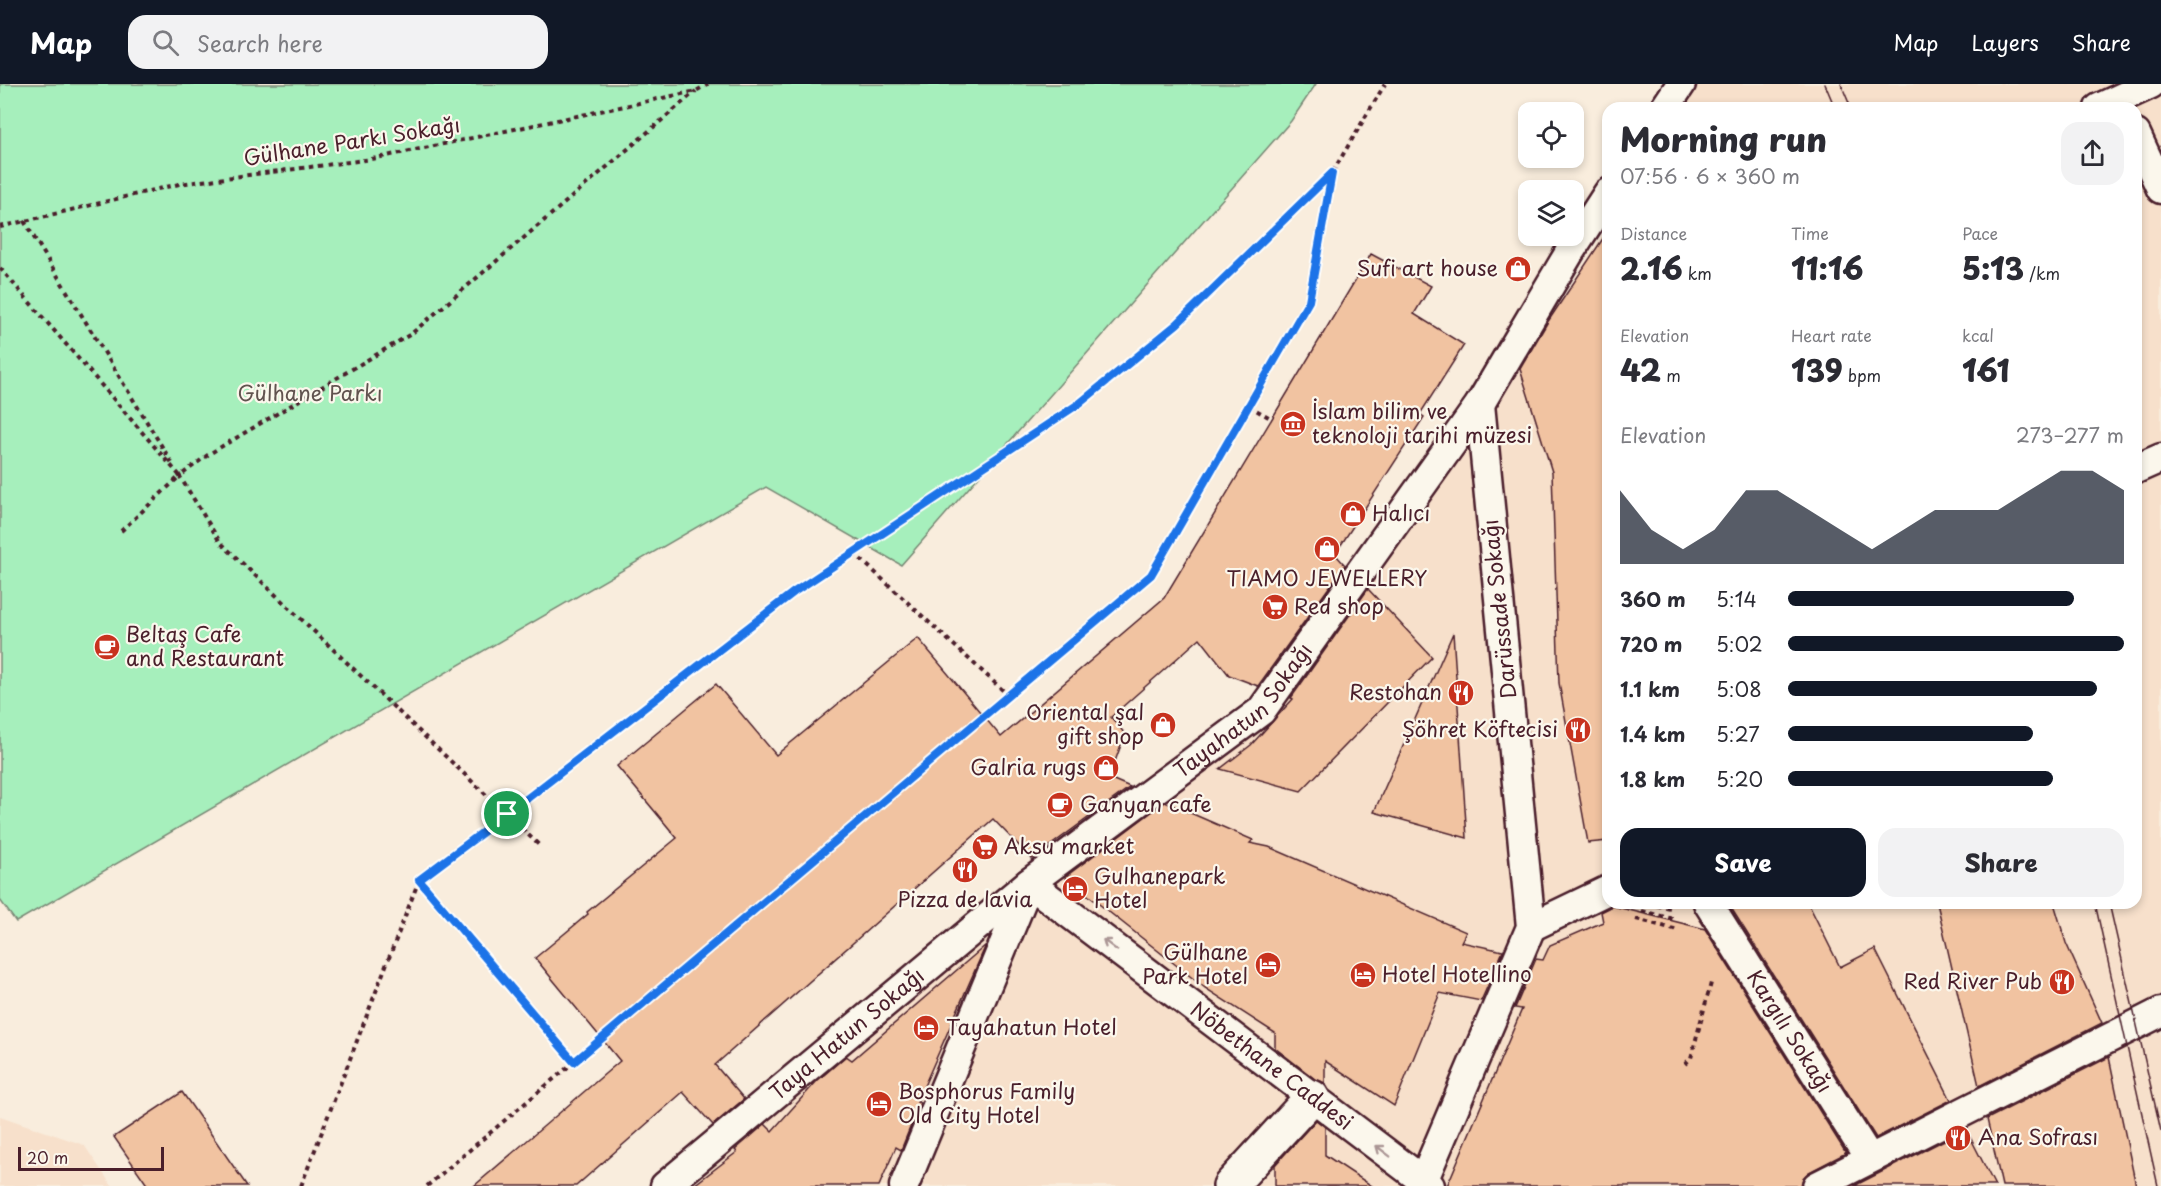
<!DOCTYPE html>
<meta charset="utf-8">
<style>
:root{--surface:#fff;--page:#f2f2f3;--text:#2b2b33;--muted:#7c7c81;--accent:#111827}
body{margin:0;font-family:"Playpen Sans",sans-serif;background:var(--page);color:var(--text);height:100vh;display:flex;flex-direction:column;font-size:22px;white-space:nowrap}
*{box-sizing:border-box;margin:0}
p{font-size:20px;color:var(--muted)}
.icon{flex:none;width:33px;height:33px;fill:none;stroke:currentColor;stroke-width:2;stroke-linecap:round;stroke-linejoin:round}
.map{position:relative;flex:1;overflow:hidden}
.panel{position:absolute;left:1602px;top:18px;width:540px;height:807px;display:flex;flex-direction:column;background:var(--surface);border-radius:18px;box-shadow:0 3px 9px #0003}
.panel>*{flex:none}
.tools{position:absolute;left:1518px;top:18px;display:grid;gap:12px}
.tools a{display:grid;place-items:center;width:66px;height:66px;border-radius:12px;background:var(--surface);box-shadow:0 3px 9px #0003;font-size:30px}
.scale{position:absolute;left:18px;bottom:15px;width:146px;box-sizing:border-box;padding-left:6px;border:3px solid #4a1f2b;border-top:0;font-size:16px;line-height:21px;white-space:nowrap;color:#4a1f2b;-webkit-text-stroke:4px #fbf7ec;paint-order:stroke}
.pin{position:absolute;display:grid;place-items:center;width:51px;height:51px;color:#fff;margin:-26px;border:3px solid #fff;border-radius:50%;box-shadow:0 2px 6px #0007}
.round{display:grid;place-items:center;flex:none;width:63px;height:63px;border-radius:18px;background:var(--page)}
.summary{display:flex;align-items:center;justify-content:space-between;height:102px;padding:0 18px}
h1{font-size:33px;font-weight:800;line-height:45px}
.stats{display:grid;grid-template-columns:repeat(3,1fr);gap:9px;height:102px;padding:6px 18px}
.stats div{display:grid;align-content:center}
.stats b{font-size:30px;font-weight:800}
.stats small{font-size:16px;font-weight:400}
.stats p{font-size:16px}
.chart{height:168px;padding:12px 18px}
.chart p{display:flex;justify-content:space-between}
.chart svg{width:100%;height:108px;margin-top:6px;fill:var(--accent);opacity:.7}
.action{display:flex;gap:12px;margin-top:auto;padding:12px 18px}
.action a{flex:1;height:69px;border-radius:18px;background:var(--accent);color:#fff;font-size:24px;font-weight:800;line-height:69px;text-align:center}
.action a+a{background:var(--page);color:var(--text)}
ul{padding:0 18px;list-style:none;font-size:20px}
li{display:grid;grid-template-columns:96px 72px 1fr;align-items:center;height:45px}
li i{height:15px;border-radius:8px;background:var(--accent)}
header{display:flex;align-items:center;gap:36px;box-sizing:border-box;height:84px;padding:0 30px;background:var(--accent);color:#fff}
header strong{font-size:28px}
nav{display:flex;gap:33px;margin-inline-start:auto;font-size:21px}
.search{width:420px;height:54px;background:var(--page);display:flex;align-items:center;gap:15px;box-sizing:border-box;padding:0 21px;border-radius:18px;color:var(--muted);font-size:22px}
.map>svg:first-child{display:block}
</style>
<header>
<strong>Map</strong>
<div class="search"><svg class="icon" aria-label="search" viewBox="0 0 24 24"><circle cx="10" cy="10" r="6"/><path d="M15 15l6 6"/></svg>Search here</div>
<nav><a>Map</a><a>Layers</a><a>Share</a></nav>
</header>
<div class="map">
<svg width="2161" height="1102" viewBox="0 0 2161 1102">
<rect width="100%" height="100%" fill="#f9eddd"/>
<filter id="ink" filterUnits="userSpaceOnUse"><feTurbulence type="fractalNoise" baseFrequency=".0167" numOctaves="2"/><feDisplacementMap in="SourceGraphic" scale="12" xChannelSelector="R" yChannelSelector="G"/><feConvolveMatrix kernelMatrix="1 2 1 2 8 2 1 2 1" color-interpolation-filters="sRGB"/></filter>
<g filter="url(#ink)">
<g fill="#f7e0cb">
<polygon points="1695,0 2161,0 2161,1102 676,1102 1049,797 1275,621 1500,318 1608,142 1608,819 2136,819 2136,24 1680,24"/>
<polygon points="0,1032 84,1061 112,1102 0,1102"/>
</g>
<polygon fill="#a6efbc" stroke="#788774" stroke-width="1.5" points="0,0 1316,0 1291,37 901,481 766,403 16,838 0,816"/>
<g fill="#f1c3a1" stroke="#4a1f2b" stroke-width="1.5">
<polygon points="1608,147 1608,757 1588,759 1559,599 1552,388 1520,285 1547,239"/>
<polygon points="1371,170 1431,202 1414,230 1464,261 1420,330 1424,333 1335,470 1345,481 1258,602 1229,591 1200,554 1111,633 1125,650 1109,694 1130,703 1032,775 993,735 715,981 744,1015 713,1041 683,1008 576,1102 474,1102 620,977 535,874 588,830 587,828 677,754 617,682 716,600 776,671 918,554 1001,653 1164,514"/>
<polygon points="1368,505 1432,573 1301,707 1220,685 1251,661 1293,615 1291,614"/>
<polygon points="1453,549 1467,754 1374,728"/>
<polygon points="1165,718 1253,756 1250,759 1269,763 1466,848 1461,858 1503,867 1481,917 1440,909 1394,1022 1325,977 1325,999 1315,995 1275,964 1275,949 1205,904 1065,793"/>
<polygon points="1728,819 1808,819 1840,883 1875,865 1951,1016 1876,1054"/>
<polygon points="1937,819 2054,819 2066,859 2102,939 1979,1002"/>
<polygon points="1613,822 1705,845 1846,1069 1809,1088 1803,1094 1801,1102 1447,1102 1522,925 1515,924 1536,875 1543,876 1550,861 1603,838 1601,828"/>
<polygon points="986,861 917,1018 920,1019 901,1066 896,1063 879,1102 693,1102 737,1068 735,1066 765,1040 772,1047 817,997 846,972 852,976"/>
<polygon points="2109,973 2136,1102 2002,1102 1987,1035"/>
<polygon points="182,1008 247,1102 148,1102 114,1053"/>
<polygon points="1316,1036 1325,1043 1325,1071 1372,1102 1275,1102 1275,1081"/>
<polygon points="1966,1045 1995,1102 1854,1102"/>
</g>
<g fill="none" stroke-linecap="round" stroke-linejoin="round">
<defs>
<g id="pedestrian">
<polyline points="1665,24 1681,0"/>
<polyline points="2099,24 2151,0"/>
<polyline points="2136,50 2161,105"/>
<polyline points="2136,385 2161,374"/>
<path id="s1" d="M 1029,799 L 1430,1102"/>
<path id="s2" d="M 1708,819 L 1869,1074"/>
<polyline points="1531,843 1608,806"/>
<path id="s3" d="M 665,1102 L 1029,799 L 1261,627 L 1480,320 L 1571,166 L 1608,109"/>
<polyline points="904,1102 1027,804"/>
<polyline points="1421,1102 1531,843 1480,320"/>
<polyline points="1817,1102 2161,928"/>
</g>
<polyline id="minor" points="1230,1102 1312,1013"/>
</defs>
<use href="#pedestrian" stroke="#4a1f2b" stroke-width="33"/>
<use href="#minor" stroke="#4a1f2b" stroke-width="38"/>
<g stroke="#4a1f2b" stroke-width="4" stroke-dasharray="4.5 4.5" stroke-linecap="butt">
<polyline points="24,137 172,379"/>
<polyline points="0,143 179,100 372,75 696,7 708,0"/>
<polyline points="0,184 180,392 209,370 411,250 696,7"/>
<polyline points="1249,322 1272,335"/>
<polyline points="179,391 220,458 540,762"/>
<polyline points="121,447 180,392"/>
<polyline points="854,469 1008,611"/>
<polyline points="419,796 574,978"/>
<polyline points="1648,819 1670,825"/>
<polyline points="1642,827 1673,835"/>
<polyline points="1636,835 1678,846"/>
<polyline points="1685,980 1691,974 1711,899"/>
<polyline points="301,1102 419,796 508,730 794,508 1080,319 1177,240 1331,89"/>
<polyline points="427,1102 1151,491 1309,217 1332,89 1385,0"/>
</g>
<use href="#pedestrian" stroke="#fbf7ec" stroke-width="28"/>
<use href="#minor" stroke="#fbf7ec" stroke-width="33"/>
<g stroke="#4a1f2b" stroke-width="1.5">
<polyline points="1825,0 1835,24"/>
<polyline points="1841,0 1851,24"/>
<polyline points="2095,819 2158,1102"/>
<polyline points="2109,819 2161,1047"/>
</g>
</g>
<defs><path id="oneway-shaft" d="M-6 0H5M1.5-3L5.5 0L1.5 3" fill="none" stroke-width="1.6" stroke-linecap="round" stroke-linejoin="round" transform="scale(1.5)"/></defs>
<g stroke="#ab9695">
<use href="#oneway-shaft" transform="translate(1110 861) rotate(-143)"/>
<use href="#oneway-shaft" transform="translate(1383 1067) rotate(-143)"/>
</g>
</g>
<g fill="none" stroke-linecap="round" stroke-linejoin="round" filter="url(#ink)">
<defs>
<polygon id="route" points="1332,89 1309,217 1151,491 574,978 419,796 507,730 794,508 1080,319 1177,240"/>
</defs>
<use href="#route" stroke="#fff" stroke-width="12"/>
<use href="#route" stroke="#1a73e8" stroke-width="8"/>
</g>
<defs>
<symbol id="shop-disc" viewBox="-11 -11 22 22"><circle r="9.5" fill="#c8321e" stroke="#fbf7ec"/><path d="M-5-2.5h2.3a2.7 3.5 0 0 1 5.4 0H5L5.5 6h-11ZM-1.5-2.5h3a1.5 2.3 0 0 0-3 0Z" fill="#fff"/></symbol>
<symbol id="museum-disc" viewBox="-11 -11 22 22"><circle r="9.5" fill="#c8321e" stroke="#fbf7ec"/><path d="M0-6L6-3V-2H-6V-3ZM-5-1h2V3h-2ZM-1-1h2V3h-2ZM3-1h2V3H3ZM-6 4H6V6H-6Z" fill="#fff"/></symbol>
<symbol id="supermarket-disc" viewBox="-11 -11 22 22"><circle r="9.5" fill="#c8321e" stroke="#fbf7ec"/><path d="M-6-5.5h2.5l.6 2H6L4.5 2H-2.5L-4.4-4H-6ZM-1.5 3.2a1.3 1.3 0 1 0 .1 0ZM3 3.2a1.3 1.3 0 1 0 .1 0Z" fill="#fff"/></symbol>
<symbol id="cafe-disc" viewBox="-11 -11 22 22"><circle r="9.5" fill="#c8321e" stroke="#fbf7ec"/><path d="M-5.5-4.5H6V0H3Q3 3.5 0 3.5H-2.5Q-5.5 3.5-5.5 0ZM3-3.2v2h1.7v-2ZM-6 4.5H4V6H-6Z" fill="#fff"/></symbol>
<symbol id="restaurant-disc" viewBox="-11 -11 22 22"><circle r="9.5" fill="#c8321e" stroke="#fbf7ec"/><path d="M-5-6h1v4h1v-4h1v4h1v-4h1v5L-1.5 .5V6h-2V.5L-5-1ZM5-6V6H3V1.5H1.5Q1.5-4 5-6Z" fill="#fff"/></symbol>
<symbol id="hotel-disc" viewBox="-11 -11 22 22"><circle r="9.5" fill="#c8321e" stroke="#fbf7ec"/><path d="M-6-4.5h1.5V1H6V5H4.5V3h-9V5H-6ZM-4 0a1.8 1.8 0 1 1 3.6 0ZM.5 0V-2.5h3Q6-2.5 6 0Z" fill="#fff"/></symbol>
</defs>
<g fill-rule="evenodd">
<use href="#shop-disc" x="1503" y="170" width="30" height="30"/>
<use href="#museum-disc" x="1278" y="325" width="30" height="30"/>
<use href="#shop-disc" x="1338" y="415" width="30" height="30"/>
<use href="#shop-disc" x="1312" y="450" width="30" height="30"/>
<use href="#supermarket-disc" x="1260" y="508" width="30" height="30"/>
<use href="#cafe-disc" x="92" y="548" width="30" height="30"/>
<use href="#restaurant-disc" x="1446" y="594" width="30" height="30"/>
<use href="#shop-disc" x="1148" y="626" width="30" height="30"/>
<use href="#restaurant-disc" x="1563" y="631" width="30" height="30"/>
<use href="#shop-disc" x="1091" y="669" width="30" height="30"/>
<use href="#cafe-disc" x="1045" y="706" width="30" height="30"/>
<use href="#supermarket-disc" x="970" y="748" width="30" height="30"/>
<use href="#restaurant-disc" x="950" y="771" width="30" height="30"/>
<use href="#hotel-disc" x="1060" y="790" width="30" height="30"/>
<use href="#hotel-disc" x="1253" y="866" width="30" height="30"/>
<use href="#hotel-disc" x="1348" y="876" width="30" height="30"/>
<use href="#restaurant-disc" x="2047" y="883" width="30" height="30"/>
<use href="#hotel-disc" x="911" y="929" width="30" height="30"/>
<use href="#hotel-disc" x="864" y="1005" width="30" height="30"/>
<use href="#restaurant-disc" x="1943" y="1039" width="30" height="30"/>
</g>
<g text-anchor="middle" stroke-width="4.5" stroke-linejoin="round" paint-order="stroke">
<g font-size="21" fill="#4a1f2b" stroke="#fbf7ec">
<text transform="translate(352 58) rotate(-9)" y="7">Gülhane Parkı Sokağı</text>
<text transform="translate(1500 525) rotate(-96)" y="7">Darüssade Sokağı</text>
<text dy="7" stroke="none"><textPath href="#s3" startOffset="750">Tayahatun Sokağı</textPath></text>
<text dy="7" stroke="none"><textPath href="#s2" startOffset="152">Kargılı Sokağı</textPath></text>
<text dy="7" stroke="none"><textPath href="#s3" startOffset="237">Taya Hatun Sokağı</textPath></text>
<text dy="7" stroke="none"><textPath href="#s1" startOffset="304">Nöbethane Caddesi</textPath></text>
</g>
<g font-size="21" fill="#4a1f2b" stroke="#fbf7ec" text-anchor="start">
<text x="1498" y="192" text-anchor="end">Sufi art house</text>
<text x="1312" y="335">İslam bilim ve<tspan x="1312" dy="24">teknoloji tarihi müzesi</tspan></text>
<text x="1372" y="437">Halıcı</text>
<text x="1327" y="502" text-anchor="middle">TIAMO JEWELLERY</text>
<text x="1294" y="530">Red shop</text>
<text x="126" y="558">Beltaş Cafe<tspan x="126" dy="24">and Restaurant</tspan></text>
<text x="1442" y="616" text-anchor="end">Restohan</text>
<text x="1144" y="636" text-anchor="end">Oriental şal<tspan x="1144" dy="24">gift shop</tspan></text>
<text x="1558" y="653" text-anchor="end">Şöhret Köftecisi</text>
<text x="1086" y="691" text-anchor="end">Galria rugs</text>
<text x="1080" y="728">Ganyan cafe</text>
<text x="1004" y="770">Aksu market</text>
<text x="1094" y="800">Gulhanepark<tspan x="1094" dy="24">Hotel</tspan></text>
<text x="965" y="823" text-anchor="middle">Pizza de lavia</text>
<text x="1248" y="876" text-anchor="end">Gülhane<tspan x="1248" dy="24">Park Hotel</tspan></text>
<text x="1382" y="898">Hotel Hotellino</text>
<text x="2042" y="905" text-anchor="end">Red River Pub</text>
<text x="946" y="951">Tayahatun Hotel</text>
<text x="898" y="1015">Bosphorus Family<tspan x="898" dy="24">Old City Hotel</tspan></text>
<text x="1978" y="1061">Ana Sofrası</text>
</g>
<g font-size="21" fill="#61534f" stroke="#fbf7ec">
<text x="310" y="317">Gülhane Parkı</text>
</g>
</g>
</svg>
<div class="tools">
<a><svg class="icon" aria-label="locate" viewBox="0 0 24 24"><circle cx="12" cy="12" r="6"/><path d="M12 2v4M12 18v4M2 12h4M18 12h4"/></svg></a>
<a><svg class="icon" aria-label="layers" viewBox="0 0 24 24"><path d="M12 4l9 5-9 5-9-5zM3 14l9 5 9-5"/></svg></a>
</div>
<div class="scale">20 m</div>
<div class="pin" style="left:507px;top:730px;background:#1e9e55"><svg class="icon" aria-label="arrive" viewBox="0 0 24 24"><path d="M6 21V4h12l-3 4 3 4H6"/></svg></div>
<section class="panel">
<div class="summary"><div><h1>Morning run</h1><p>07:56 · 6 × 360 m</p></div><a class="round"><svg class="icon" aria-label="share" viewBox="0 0 24 24"><path d="M12 15V3M7 8l5-5 5 5M5 13v7h14v-7"/></svg></a></div>
<div class="stats">
<div><p>Distance</p><b>2.16<small> km</small></b></div>
<div><p>Time</p><b>11:16</b></div>
<div><p>Pace</p><b>5:13<small> /km</small></b></div>
</div>
<div class="stats">
<div><p>Elevation</p><b>42<small> m</small></b></div>
<div><p>Heart rate</p><b>139<small> bpm</small></b></div>
<div><p>kcal</p><b>161</b></div>
</div>
<div class="chart"><p><span>Elevation</span>273–277 m</p>
<svg viewBox="0 0 160 44" preserveAspectRatio="none"><path d="M0 44V14L10 30L20 38L30 30L40 14L50 14L60 22L70 30L80 38L90 30L100 22L110 22L120 22L130 14L140 6L150 6L160 14V44z"/></svg>
</div>
<ul>
<li><b>360 m</b>5:14<i style="width:85%"></i></li>
<li><b>720 m</b>5:02<i style="width:100%"></i></li>
<li><b>1.1 km</b>5:08<i style="width:92%"></i></li>
<li><b>1.4 km</b>5:27<i style="width:73%"></i></li>
<li><b>1.8 km</b>5:20<i style="width:79%"></i></li>
</ul>
<div class="action"><a>Save</a><a>Share</a></div>
</section>
</div>
